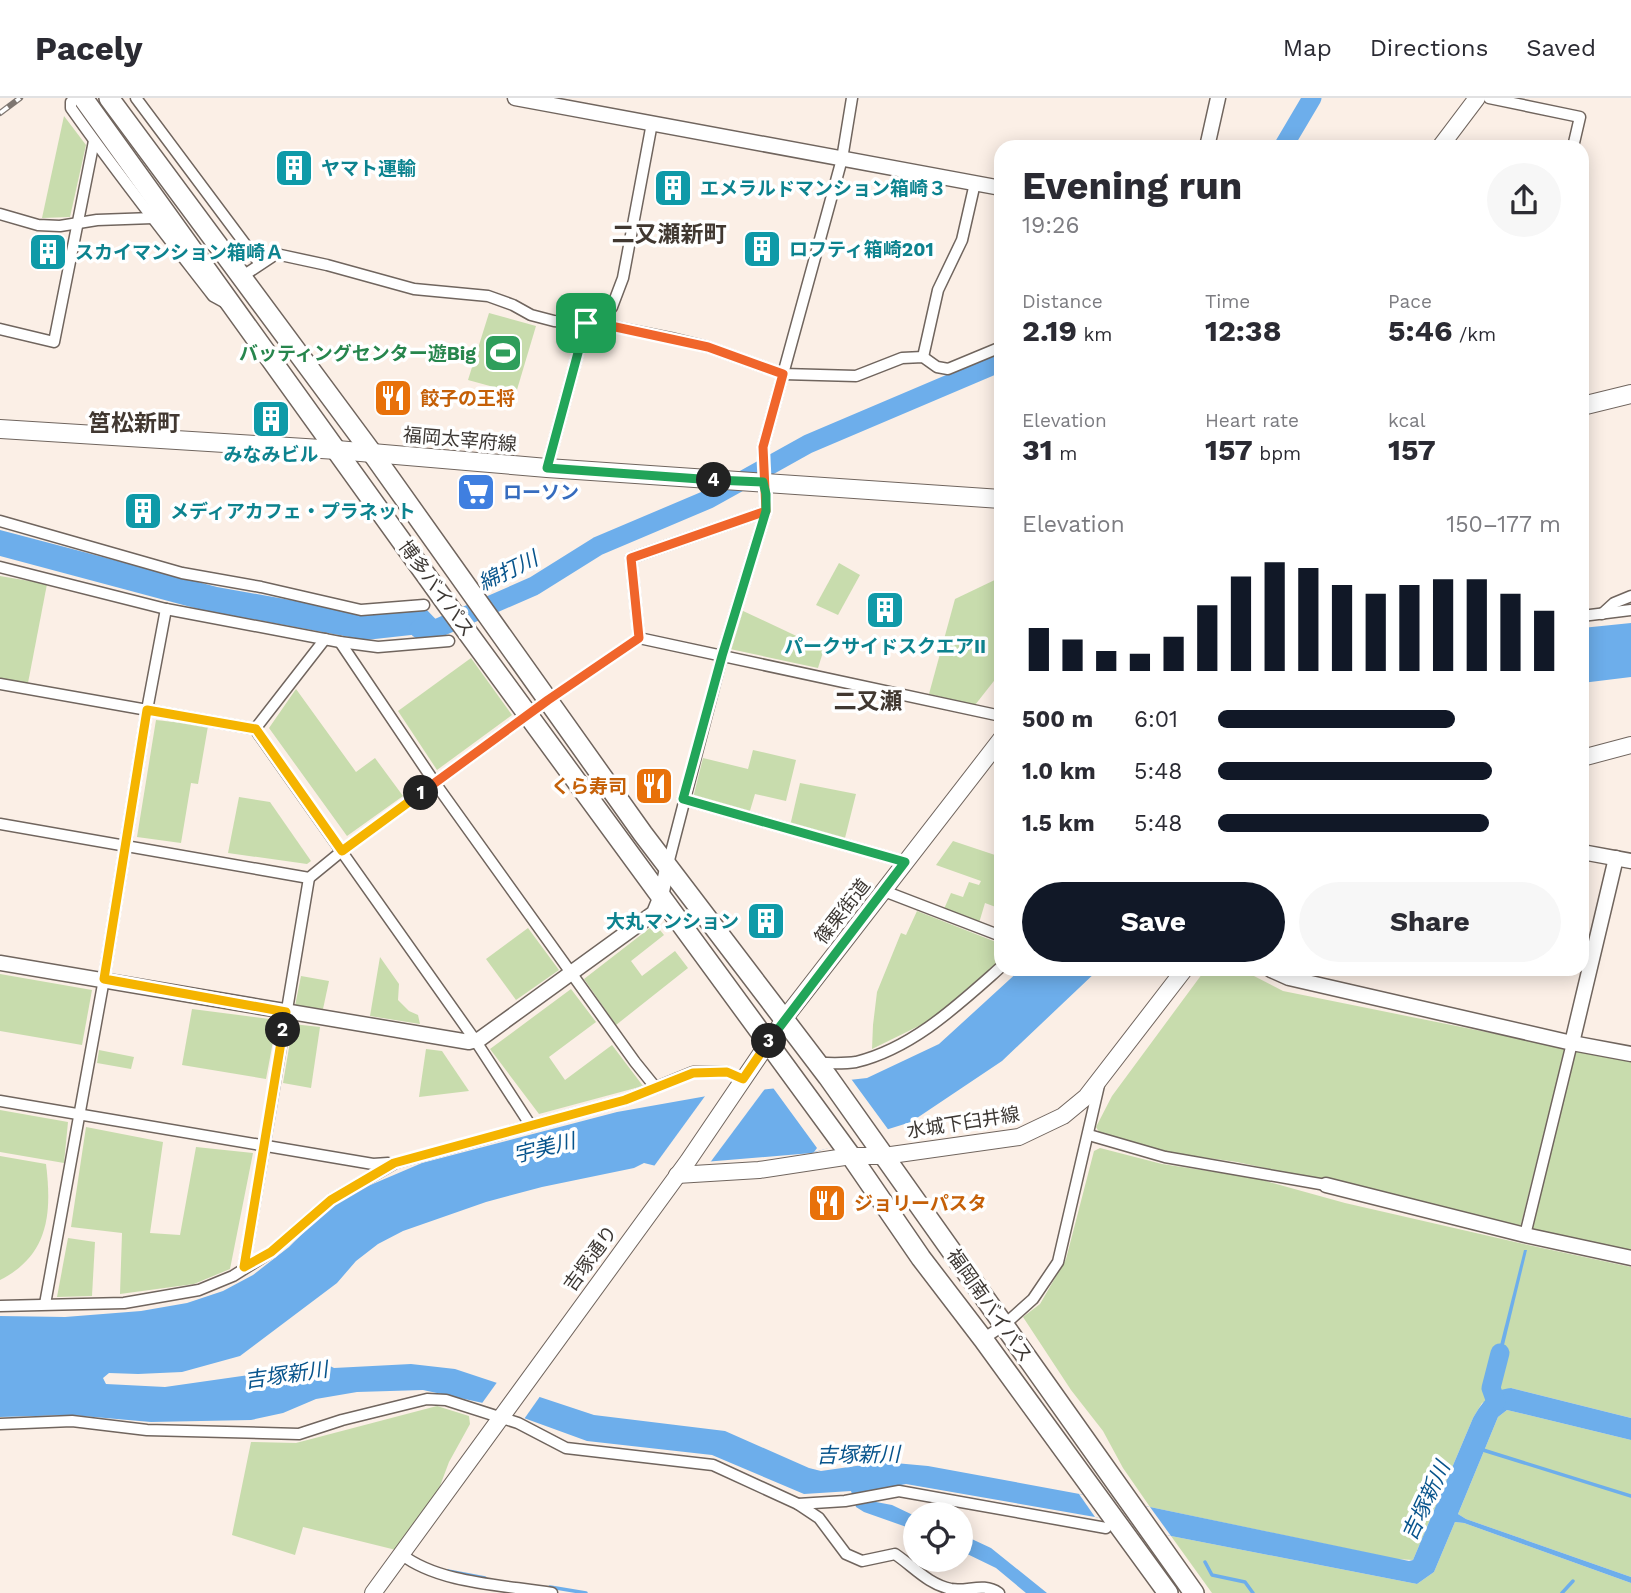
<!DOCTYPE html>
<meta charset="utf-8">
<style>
:root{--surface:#fff;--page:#f7f7f7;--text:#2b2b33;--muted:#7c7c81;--line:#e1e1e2;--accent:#111827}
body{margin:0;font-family:"Work Sans","Noto Sans JP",sans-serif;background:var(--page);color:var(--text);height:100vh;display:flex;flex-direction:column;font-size:26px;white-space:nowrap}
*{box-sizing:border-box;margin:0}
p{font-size:23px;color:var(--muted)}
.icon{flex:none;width:38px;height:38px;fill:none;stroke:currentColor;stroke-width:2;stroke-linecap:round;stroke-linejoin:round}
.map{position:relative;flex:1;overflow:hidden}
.details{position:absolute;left:994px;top:42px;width:595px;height:836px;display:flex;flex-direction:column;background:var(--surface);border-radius:21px;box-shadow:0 4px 18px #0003}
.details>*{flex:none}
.buttons{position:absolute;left:903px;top:1404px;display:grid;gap:14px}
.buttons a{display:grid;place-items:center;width:70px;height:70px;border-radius:50%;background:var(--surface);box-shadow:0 4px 18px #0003;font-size:35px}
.pin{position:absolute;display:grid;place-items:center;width:60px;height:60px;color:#fff;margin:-30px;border-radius:14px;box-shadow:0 4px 10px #0006}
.km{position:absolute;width:35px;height:35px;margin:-18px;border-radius:50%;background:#222;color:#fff;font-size:19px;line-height:35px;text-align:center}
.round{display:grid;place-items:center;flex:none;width:74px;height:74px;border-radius:37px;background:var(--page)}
.headline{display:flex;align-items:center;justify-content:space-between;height:119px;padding:0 28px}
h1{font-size:38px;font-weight:700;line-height:52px}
.figures{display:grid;grid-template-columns:repeat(3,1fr);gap:10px;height:119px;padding:7px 28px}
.figures div{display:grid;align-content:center}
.figures b{font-size:30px;font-weight:700}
.figures small{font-size:19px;font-weight:400}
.figures p{font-size:19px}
.chart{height:196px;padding:14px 28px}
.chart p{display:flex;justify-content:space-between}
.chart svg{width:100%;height:126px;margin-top:7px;stroke:var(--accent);stroke-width:6}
.cta{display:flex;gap:14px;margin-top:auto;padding:14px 28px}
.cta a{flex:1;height:80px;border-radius:42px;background:var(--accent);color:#fff;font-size:28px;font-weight:700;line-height:80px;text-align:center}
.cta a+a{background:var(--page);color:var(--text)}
ul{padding:0 28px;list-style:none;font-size:23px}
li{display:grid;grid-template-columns:112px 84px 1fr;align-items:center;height:52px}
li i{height:18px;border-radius:9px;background:var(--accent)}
header{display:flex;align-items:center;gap:42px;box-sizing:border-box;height:98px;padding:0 35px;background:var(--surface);border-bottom:2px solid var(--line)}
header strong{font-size:33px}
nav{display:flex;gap:38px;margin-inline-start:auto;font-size:24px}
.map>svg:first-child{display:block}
</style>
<header>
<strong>Pacely</strong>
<nav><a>Map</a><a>Directions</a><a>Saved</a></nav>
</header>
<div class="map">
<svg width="1631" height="1495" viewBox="0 0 1631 1495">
<rect width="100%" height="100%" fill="#fbefe6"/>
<g fill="#c8dcad">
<polygon points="64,18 86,47 70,119 42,120"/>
<polygon points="489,215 536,228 516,295 468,282"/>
<polygon points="839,465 860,477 838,517 816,507"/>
<polygon points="0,478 47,486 28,585 0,580"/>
<polygon points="1001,479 1001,574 975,607 929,596 955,501"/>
<polygon points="741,512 824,551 818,570 730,551"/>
<polygon points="471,560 512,617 437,672 398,613"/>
<polygon points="296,591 356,674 375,660 403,698 347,738 269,630"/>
<polygon points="156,622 208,628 198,686 191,685 181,745 137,739"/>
<polygon points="753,652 796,662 786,703 755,696 749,716 693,700 703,660 748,671"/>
<polygon points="800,685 856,696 845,740 790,728"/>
<polygon points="239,699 270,704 311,763 307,766 228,755"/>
<polygon points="953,743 1001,759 1001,811 985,805 979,825 944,811 951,795 963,799 969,784 979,787 981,783 936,767"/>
<polygon points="917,813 1001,846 1001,862 929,923 872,951 873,927 877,894 901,835 906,837"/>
<polygon points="655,826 664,837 631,863 642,878 675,853 688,870 616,927 584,881"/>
<polygon points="528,830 559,872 516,902 486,861"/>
<polygon points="380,859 399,886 398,902 409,913 418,917 420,926 370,918"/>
<polygon points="1205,872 1247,872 1252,877 1283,893 1565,950 1520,1130 1306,1079 1237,1064 1172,1055 1099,1034 1096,1029 1112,998"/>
<polygon points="0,876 92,892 82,947 0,933"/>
<polygon points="301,878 329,883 323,911 295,908"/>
<polygon points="571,891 596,924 549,959 565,982 612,947 643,988 539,1016 490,951"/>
<polygon points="192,911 277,922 266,981 182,967"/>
<polygon points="293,926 320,929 311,990 283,985"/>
<polygon points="426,951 442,953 469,993 419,999"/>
<polygon points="99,952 134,959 131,971 97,965"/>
<polygon points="1576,953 1631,963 1631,1152 1531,1135"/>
<polygon points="0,1012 68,1024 64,1065 0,1054"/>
<polygon points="86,1029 163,1044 150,1135 180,1137 196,1049 253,1055 230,1171 194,1186 120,1196 122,1135 71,1129"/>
<polygon points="1100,1050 1162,1066 1255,1080 1345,1105 1528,1147 1631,1169 1631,1320 1511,1290 1482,1305 1473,1320 1413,1462 1396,1461 1150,1409 1123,1370 1103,1333 1071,1292 1023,1219 1040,1206 1066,1161 1094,1053"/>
<path d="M 0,1058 L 46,1066 C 52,1115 49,1157 0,1182 Z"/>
<polygon points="68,1140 95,1144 92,1198 57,1199"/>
<polygon points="437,1308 469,1318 470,1326 449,1364 437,1396 396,1452 303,1429 295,1457 232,1437 251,1344 296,1345"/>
<polygon points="1507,1312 1631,1342 1631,1479 1466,1421 1458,1416 1498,1319"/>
<polygon points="1455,1424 1464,1425 1631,1485 1631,1495 1212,1495 1171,1438 1417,1486 1434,1474"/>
</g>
<g fill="#6daeeb">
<polygon points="0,432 217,489 368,516 425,510 447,533 366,542 202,512 0,458"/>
<polygon points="1631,525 1631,579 1582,585 1582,530"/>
<path d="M 1020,872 L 1098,872 L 1002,963 L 911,1024 L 812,1055 L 656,1068 L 644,1065 L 634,1070 L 542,1089 L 486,1104 L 403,1133 L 378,1146 L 356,1163 L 337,1185 L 240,1258 L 182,1274 L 138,1276 L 109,1275 L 103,1280 L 106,1286 L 165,1289 L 270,1274 L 330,1268 L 334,1270 L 411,1266 L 455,1271 L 594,1317 L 725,1333 L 809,1370 L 821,1373 L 884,1364 L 928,1368 L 1150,1409 L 1409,1463 L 1413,1462 L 1473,1320 C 1483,1303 1491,1292 1511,1290 L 1631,1320 L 1631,1342 L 1507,1312 L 1498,1319 L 1458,1416 L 1466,1421 L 1631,1479 L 1631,1485 L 1464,1425 L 1455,1424 L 1434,1474 L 1417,1486 L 1171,1438 L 1095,1419 L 906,1386 L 876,1392 L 876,1404 L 892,1407 L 915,1418 L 915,1432 L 864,1414 L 856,1409 L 851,1393 L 804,1396 L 712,1357 L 587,1343 L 483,1305 L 423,1292 L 357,1294 L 316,1301 L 283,1315 L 251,1322 L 151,1324 L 71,1317 L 0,1319 L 0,1218 L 65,1219 L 141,1213 L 187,1205 L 223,1193 L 253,1177 L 289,1149 L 328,1110 L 347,1097 L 422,1065 L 617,1014 L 707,998 L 867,980 L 939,946 Z"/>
<polygon points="1524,1152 1527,1152 1496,1280 1492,1279"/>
<polygon points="961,1436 991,1450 1047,1495 1026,1495 996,1470 961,1453"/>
</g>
<g fill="#fbefe6">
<polygon points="849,978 890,1034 814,1054 817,1050 771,987"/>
<polygon points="767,988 709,1066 652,1071 708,994"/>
<polygon points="498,1283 541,1297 522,1324 480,1308"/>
<polygon points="1079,1396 1150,1409 1171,1438 1095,1419"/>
</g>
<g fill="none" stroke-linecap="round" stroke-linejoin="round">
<g stroke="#6daeeb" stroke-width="3.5">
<polyline points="1491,1298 1494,1278"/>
<polyline points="1483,1352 1631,1398"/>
<polyline points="1205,1464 1212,1477 1245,1484 1253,1495"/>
<polyline points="448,1473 485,1480"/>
<polyline points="550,1489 586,1495"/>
<polyline points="1562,1495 1573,1483"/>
</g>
<g stroke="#6daeeb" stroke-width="19">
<polyline points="1283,49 1312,0"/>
<polyline points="419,531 438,530 534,488 598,448 709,401 808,346 1001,264"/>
<polyline points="1496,1304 1491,1290 1500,1255"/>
</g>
<defs>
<g id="minor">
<polyline points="136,0 260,166"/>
<polyline points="1489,0 1580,19 1573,49"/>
<path d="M 71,4 L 71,10 C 116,74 165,136 213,198 L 224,204"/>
<polyline points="0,116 38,127 60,128 97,122 153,120"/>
<polyline points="240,180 276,156 327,167 414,191 488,198 513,207 531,217 554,223 611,228 671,240 708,249 783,276 856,278 902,260 923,259 937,269 948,271 1001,249"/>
<polyline points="593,226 602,221 612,209 623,180 652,25"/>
<polyline points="0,231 54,244 94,43"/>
<polyline points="923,259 938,192 962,142 975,85"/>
<polyline points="547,370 586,225"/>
<polyline points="0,423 182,475 261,489 361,512 424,507"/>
<polyline points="0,469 166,511 340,544 378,549 449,543"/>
<polyline points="1602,516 1614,505 1631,498"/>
<polyline points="1582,518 1631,512"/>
<polyline points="639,540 631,460 766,413"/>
<polyline points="340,544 435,685 635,964 656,990"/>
<polyline points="0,586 255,631 475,942 531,1028"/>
<polyline points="255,631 325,541"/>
<polyline points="683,701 905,764"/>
<polyline points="0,726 309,780 342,753 548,602 639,540 1001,618"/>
<polyline points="668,766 722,558 766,413 763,349 842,61 852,0"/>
<polyline points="884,793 1001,838"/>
<path d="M 818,965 C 830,965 844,966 856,964 C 913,950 958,907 1001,869"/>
<polyline points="0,1003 373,1066 388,1065"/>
<polyline points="1089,1037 1165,1059 1326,1087"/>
<polyline points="1525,1137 1572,945"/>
<polyline points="244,1169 309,780"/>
<polyline points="45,1206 104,881 147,612 166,511"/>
<polyline points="0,1208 124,1205 199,1192 233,1178 271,1154 331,1102 395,1065 625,1002 693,974 727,974 743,981"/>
<polyline points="983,1241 1004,1227 1033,1201 1058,1164 1099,987"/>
<path d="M 0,1326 L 72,1323 L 147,1332 L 299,1336 L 342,1322 L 427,1301 L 446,1302 L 518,1325 L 566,1350 L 713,1367 L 798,1406 L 819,1420 L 846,1456 L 862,1463 L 895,1456 C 914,1469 928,1486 951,1491 C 968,1494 983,1484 999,1495"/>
<polyline points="798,1406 845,1403 899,1393 1106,1430"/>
<path d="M 401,1456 C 439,1486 505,1487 552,1495"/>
</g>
<g id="tertiary">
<polyline points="515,0 1001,90"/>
<polyline points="1207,49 1218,0"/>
<polyline points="1582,754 1631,763"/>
<polyline points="0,865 469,944 480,941 654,815 661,798 668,766"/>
<polyline points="1271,872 1289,880 1572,945 1631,956"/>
<polyline points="1572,945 1616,760"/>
<polyline points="1326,1087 1525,1137 1631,1160"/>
</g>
<g id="secondary">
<polyline points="1440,49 1477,0"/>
<polyline points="1582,660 1631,647"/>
<polyline points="677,1077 759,1072 851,1058 884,1058 1019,1039 1063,1018 1086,999 1184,872"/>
<polyline points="373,1495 688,1063 785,920 1001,641"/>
</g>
<g id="primary">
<polyline points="1582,308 1631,296"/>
<polyline points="0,331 337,352 547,370 1001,401"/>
</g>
<g id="trunk">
<polyline points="83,0 446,505 851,1058 921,1160 983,1241 1168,1495"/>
<polyline points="109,0 372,355 643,736 828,979 1194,1495"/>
</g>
</defs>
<use href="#minor" stroke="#70655e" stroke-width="13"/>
<use href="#tertiary" stroke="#70655e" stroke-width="17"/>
<use href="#secondary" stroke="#70655e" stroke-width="18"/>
<use href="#primary" stroke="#70655e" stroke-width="20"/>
<use href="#trunk" stroke="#70655e" stroke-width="22"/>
<use href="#minor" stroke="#fff" stroke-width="10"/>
<use href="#tertiary" stroke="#fff" stroke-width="14"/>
<use href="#secondary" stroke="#fff" stroke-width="16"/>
<use href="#primary" stroke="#fff" stroke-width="18"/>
<use href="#trunk" stroke="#fff" stroke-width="19"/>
<defs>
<polyline id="rail" points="0,15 20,0"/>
</defs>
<use href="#rail" stroke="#7e7671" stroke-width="6"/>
<use href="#rail" stroke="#fff" stroke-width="3.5" stroke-dasharray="10" stroke-linecap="butt"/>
</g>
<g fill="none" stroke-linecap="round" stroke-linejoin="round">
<defs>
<polyline id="split-1" points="421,695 548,602 639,540 631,460 766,413 763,349 783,276 708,249 611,228 586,225"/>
<polyline id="split-2" points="283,932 286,914 104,881 147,612 256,631 342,753 421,695"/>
<polyline id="split-3" points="283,932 244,1169 271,1154 331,1102 394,1065 625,1002 693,975 727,974 743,981 769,943"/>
<polyline id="split-4" points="714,382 763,384 766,396 766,413 722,558 683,701 905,764 769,943"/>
<polyline id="split-5" points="586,225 547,370 714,382"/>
</defs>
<use href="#split-1" stroke="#fff" stroke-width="14"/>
<use href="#split-2" stroke="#fff" stroke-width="14"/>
<use href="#split-3" stroke="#fff" stroke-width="14"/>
<use href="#split-4" stroke="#fff" stroke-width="14"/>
<use href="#split-5" stroke="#fff" stroke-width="14"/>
<use href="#split-1" stroke="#f0652b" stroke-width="9"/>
<use href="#split-2" stroke="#f5b400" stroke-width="9"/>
<use href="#split-3" stroke="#f5b400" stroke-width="9"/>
<use href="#split-4" stroke="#22a559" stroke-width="9"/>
<use href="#split-5" stroke="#22a559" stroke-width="9"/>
</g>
<defs>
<symbol id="building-square" viewBox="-11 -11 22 22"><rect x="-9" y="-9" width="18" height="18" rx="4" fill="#0f9aa8" stroke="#fff"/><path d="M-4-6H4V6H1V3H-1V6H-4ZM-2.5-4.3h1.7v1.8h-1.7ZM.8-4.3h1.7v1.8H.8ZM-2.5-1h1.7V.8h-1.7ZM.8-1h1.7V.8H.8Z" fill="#fff"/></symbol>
<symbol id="stadium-square" viewBox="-11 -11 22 22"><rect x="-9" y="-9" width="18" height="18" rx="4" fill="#2e9e5b" stroke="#fff"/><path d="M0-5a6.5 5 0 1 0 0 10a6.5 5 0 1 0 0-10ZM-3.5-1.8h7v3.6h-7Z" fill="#fff"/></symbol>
<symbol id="restaurant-square" viewBox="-11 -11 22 22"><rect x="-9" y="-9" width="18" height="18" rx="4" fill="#e8710a" stroke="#fff"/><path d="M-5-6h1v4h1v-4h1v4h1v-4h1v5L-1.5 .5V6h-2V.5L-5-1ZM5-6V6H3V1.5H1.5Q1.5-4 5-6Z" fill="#fff"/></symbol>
<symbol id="supermarket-square" viewBox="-11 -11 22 22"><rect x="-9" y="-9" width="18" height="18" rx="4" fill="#3f7fe0" stroke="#fff"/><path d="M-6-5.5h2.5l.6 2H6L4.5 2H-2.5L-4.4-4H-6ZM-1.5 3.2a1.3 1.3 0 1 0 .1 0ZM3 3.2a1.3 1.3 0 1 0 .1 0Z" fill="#fff"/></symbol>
</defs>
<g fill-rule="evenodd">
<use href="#building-square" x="272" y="48" width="44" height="44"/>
<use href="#building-square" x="651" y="68" width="44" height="44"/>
<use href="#building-square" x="740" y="129" width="44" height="44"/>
<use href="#building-square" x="26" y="132" width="44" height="44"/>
<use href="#stadium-square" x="481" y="233" width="44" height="44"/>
<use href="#restaurant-square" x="371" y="278" width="44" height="44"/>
<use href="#building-square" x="249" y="299" width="44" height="44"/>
<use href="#supermarket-square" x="454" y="372" width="44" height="44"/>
<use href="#building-square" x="121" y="391" width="44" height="44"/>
<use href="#building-square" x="863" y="490" width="44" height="44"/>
<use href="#restaurant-square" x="632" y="666" width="44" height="44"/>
<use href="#building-square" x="744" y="801" width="44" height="44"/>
<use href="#restaurant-square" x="805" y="1083" width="44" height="44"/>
</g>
<g text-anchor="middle" stroke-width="7" stroke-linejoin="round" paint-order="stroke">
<g font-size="19" font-weight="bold" fill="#0d838f" stroke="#fff" text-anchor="start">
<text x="321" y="77">ヤマト運輸</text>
<text x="700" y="97">エメラルドマンション箱崎３</text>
<text x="789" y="158">ロフティ箱崎201</text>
<text x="75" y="161">スカイマンション箱崎Ａ</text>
<text x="271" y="363" text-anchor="middle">みなみビル</text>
<text x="170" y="420">メディアカフェ・プラネット</text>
<text x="885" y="555" text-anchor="middle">パークサイドスクエアII</text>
<text x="739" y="830" text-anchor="end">大丸マンション</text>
</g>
<g font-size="19" font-weight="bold" fill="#27864d" stroke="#fff" text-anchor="end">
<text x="476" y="262">バッティングセンター遊Big</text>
</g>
<g font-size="19" font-weight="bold" fill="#c56008" stroke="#fff" text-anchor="start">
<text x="420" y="307">餃子の王将</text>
<text x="627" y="695" text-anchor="end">くら寿司</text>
<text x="854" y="1112">ジョリーパスタ</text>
</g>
<g font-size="19" fill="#3c3733" stroke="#fff">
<text transform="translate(460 341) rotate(5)" y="7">福岡太宰府線</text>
<text transform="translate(437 490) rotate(54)" y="7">博多バイパス</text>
<text transform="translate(842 813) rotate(-52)" y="7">篠栗街道</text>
<text transform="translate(963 1024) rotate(-9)" y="7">水城下臼井線</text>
<text transform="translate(590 1160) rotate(-54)" y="7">吉塚通り</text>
<text transform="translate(990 1207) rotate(55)" y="7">福岡南バイパス</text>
</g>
<g font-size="19" font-weight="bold" fill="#366cbe" stroke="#fff" text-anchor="start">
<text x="503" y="401">ローソン</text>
</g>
<g font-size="21" font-style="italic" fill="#07548c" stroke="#fff">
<text transform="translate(508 473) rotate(-26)" y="7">綿打川</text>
<text transform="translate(544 1050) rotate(-14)" y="7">宇美川</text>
<text transform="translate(286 1277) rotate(-8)" y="7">吉塚新川</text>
<text transform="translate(858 1357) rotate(-1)" y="7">吉塚新川</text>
<text transform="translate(1426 1403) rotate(-65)" y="7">吉塚新川</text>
</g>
<g font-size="23" font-weight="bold" fill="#413831" stroke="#fff">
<text x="669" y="144">二又瀬新町</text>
<text x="134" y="333">筥松新町</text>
<text x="868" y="611">二又瀬</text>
</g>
</g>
</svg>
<div class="buttons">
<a><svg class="icon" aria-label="locate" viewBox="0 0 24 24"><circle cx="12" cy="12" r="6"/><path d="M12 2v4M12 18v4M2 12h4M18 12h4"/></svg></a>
</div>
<div class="pin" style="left:586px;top:225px;background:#1e9e55"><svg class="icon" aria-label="arrive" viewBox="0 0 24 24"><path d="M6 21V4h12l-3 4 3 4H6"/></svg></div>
<b class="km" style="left:421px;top:695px">1</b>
<b class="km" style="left:283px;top:932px">2</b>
<b class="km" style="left:769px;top:943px">3</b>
<b class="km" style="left:714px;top:382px">4</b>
<section class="details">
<div class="headline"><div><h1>Evening run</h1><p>19:26</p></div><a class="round"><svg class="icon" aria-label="share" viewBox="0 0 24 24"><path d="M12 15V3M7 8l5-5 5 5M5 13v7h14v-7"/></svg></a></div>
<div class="figures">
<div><p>Distance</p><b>2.19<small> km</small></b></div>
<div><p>Time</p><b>12:38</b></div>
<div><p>Pace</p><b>5:46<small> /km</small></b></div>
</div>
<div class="figures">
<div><p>Elevation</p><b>31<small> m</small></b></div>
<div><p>Heart rate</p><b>157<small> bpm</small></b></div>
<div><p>kcal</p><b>157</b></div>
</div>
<div class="chart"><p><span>Elevation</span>150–177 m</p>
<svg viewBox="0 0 160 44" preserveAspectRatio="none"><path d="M5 44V29M15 44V33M25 44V37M35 44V38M45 44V32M55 44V21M65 44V11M75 44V6M85 44V8M95 44V14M105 44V17M115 44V14M125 44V12M135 44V12M145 44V17M155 44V23"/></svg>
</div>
<ul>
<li><b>500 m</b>6:01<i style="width:69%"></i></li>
<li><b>1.0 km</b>5:48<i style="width:80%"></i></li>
<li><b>1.5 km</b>5:48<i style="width:79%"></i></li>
</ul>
<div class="cta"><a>Save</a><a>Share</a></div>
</section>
</div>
